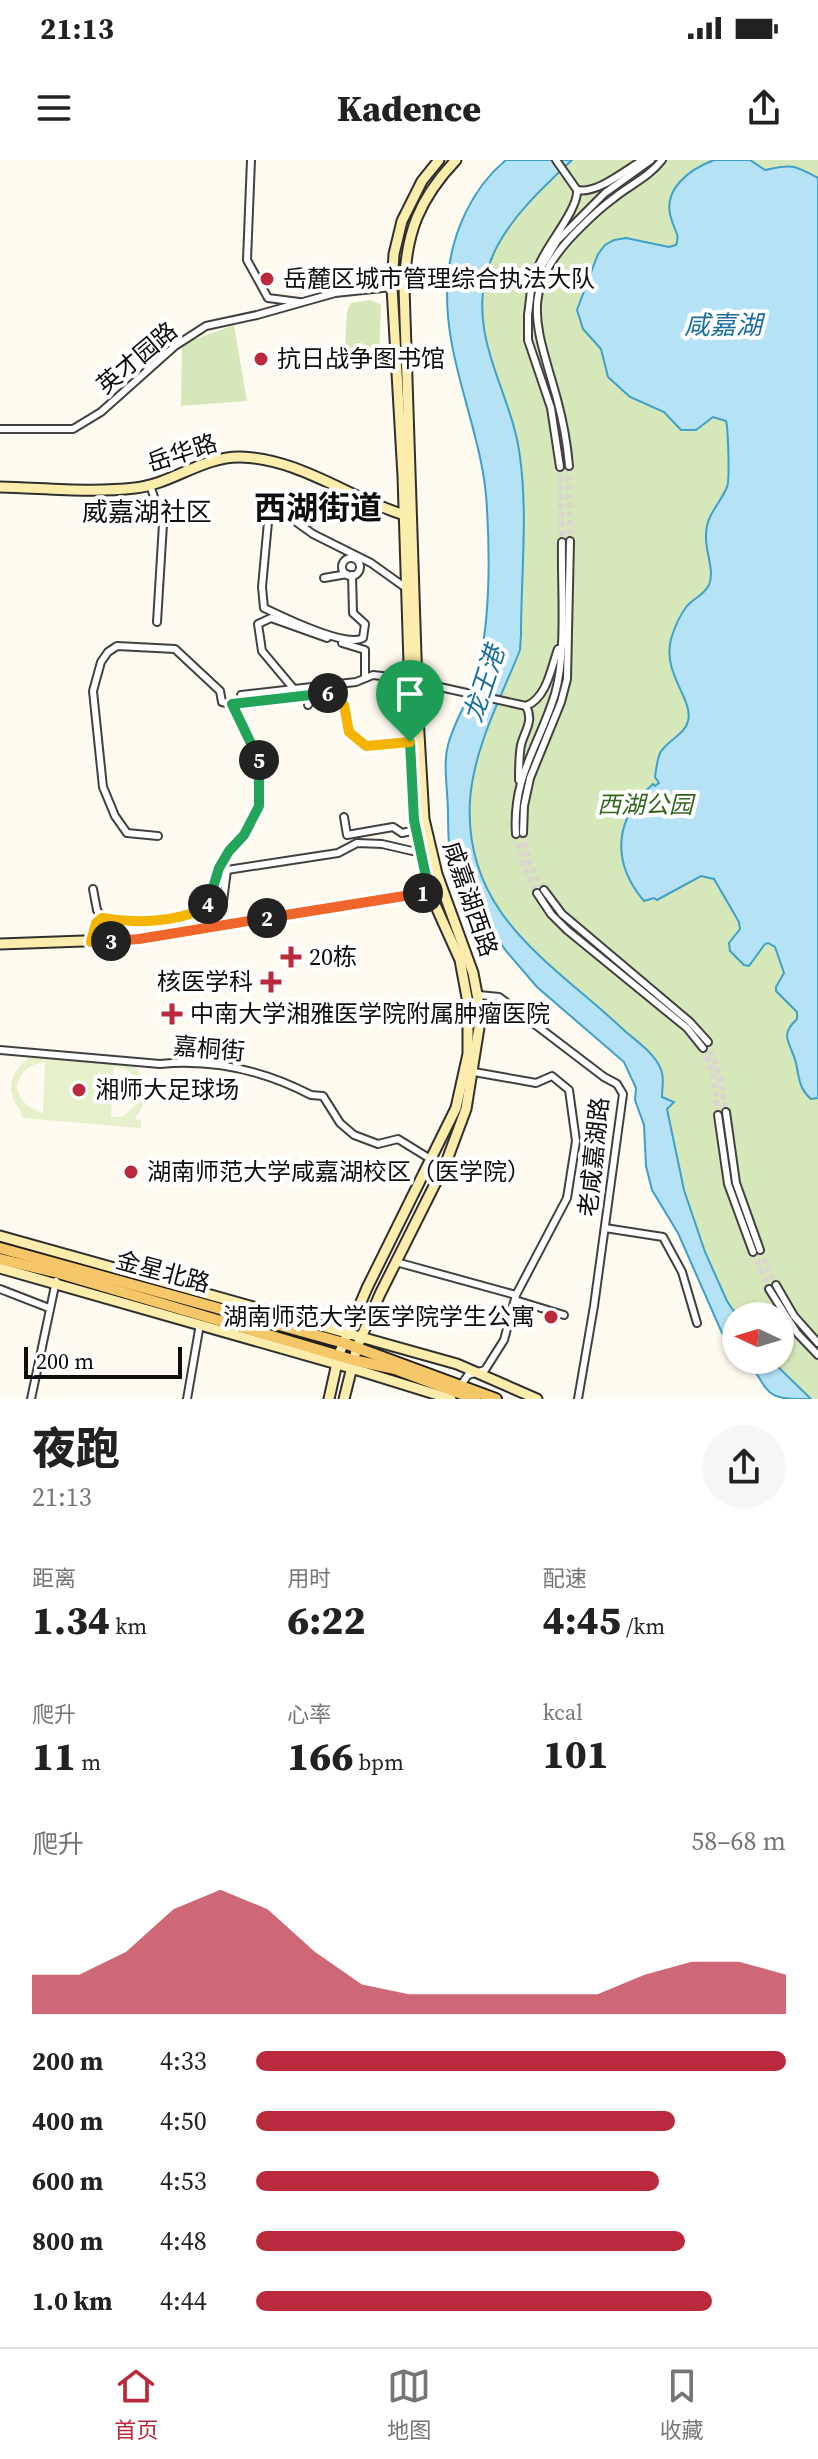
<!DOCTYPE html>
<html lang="zh">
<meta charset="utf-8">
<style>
:root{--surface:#fff;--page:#f6f6f6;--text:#222;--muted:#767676;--line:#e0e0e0;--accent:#bb293d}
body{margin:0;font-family:"Source Serif 4","Noto Sans SC",serif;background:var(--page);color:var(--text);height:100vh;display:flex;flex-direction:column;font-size:30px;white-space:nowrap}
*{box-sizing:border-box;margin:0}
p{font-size:26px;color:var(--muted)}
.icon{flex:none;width:44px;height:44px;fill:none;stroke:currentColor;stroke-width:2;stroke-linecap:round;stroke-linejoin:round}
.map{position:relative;height:1239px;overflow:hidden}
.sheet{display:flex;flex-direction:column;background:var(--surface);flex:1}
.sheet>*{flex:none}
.needle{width:52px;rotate:274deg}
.fabs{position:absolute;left:722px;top:1142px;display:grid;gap:16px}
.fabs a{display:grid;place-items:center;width:72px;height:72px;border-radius:50%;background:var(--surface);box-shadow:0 2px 6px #0004;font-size:40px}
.scale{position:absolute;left:24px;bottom:20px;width:158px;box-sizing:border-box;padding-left:8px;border:4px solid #0e0e0e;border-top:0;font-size:22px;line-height:28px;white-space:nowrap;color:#0e0e0e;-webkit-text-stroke:6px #fff;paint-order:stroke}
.pin{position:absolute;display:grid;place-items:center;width:68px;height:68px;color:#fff;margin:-82px -34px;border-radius:50% 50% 50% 0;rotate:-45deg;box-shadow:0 0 8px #0007}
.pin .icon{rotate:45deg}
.km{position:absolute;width:40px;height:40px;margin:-20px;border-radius:50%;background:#222;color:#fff;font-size:22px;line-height:40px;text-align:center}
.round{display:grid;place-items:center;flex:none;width:84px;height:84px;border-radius:42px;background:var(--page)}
.headline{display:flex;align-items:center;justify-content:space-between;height:136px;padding:0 32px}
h1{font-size:44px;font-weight:800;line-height:60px}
.figures{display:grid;grid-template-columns:repeat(3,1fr);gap:12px;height:136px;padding:8px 32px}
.figures div{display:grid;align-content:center}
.figures b{font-size:40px;font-weight:800}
.figures small{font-size:22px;font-weight:400}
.figures p{font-size:22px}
.chart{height:224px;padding:16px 32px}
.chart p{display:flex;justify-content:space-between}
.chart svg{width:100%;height:144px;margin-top:8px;fill:var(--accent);opacity:.7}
ul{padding:0 32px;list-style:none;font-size:26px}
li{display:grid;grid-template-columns:128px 96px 1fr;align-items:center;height:60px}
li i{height:20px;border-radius:10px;background:var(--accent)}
.status{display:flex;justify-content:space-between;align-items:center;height:56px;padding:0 40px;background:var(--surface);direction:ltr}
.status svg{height:22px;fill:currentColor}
header{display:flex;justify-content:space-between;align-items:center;height:104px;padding:0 32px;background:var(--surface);font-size:36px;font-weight:800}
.tab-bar{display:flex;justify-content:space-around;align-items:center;height:112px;border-top:2px solid var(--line);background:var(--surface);font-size:22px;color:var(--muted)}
.tab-bar a{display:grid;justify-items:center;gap:4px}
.tab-bar .active{color:var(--accent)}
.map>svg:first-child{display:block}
</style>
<div class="status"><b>21:13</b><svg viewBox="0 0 49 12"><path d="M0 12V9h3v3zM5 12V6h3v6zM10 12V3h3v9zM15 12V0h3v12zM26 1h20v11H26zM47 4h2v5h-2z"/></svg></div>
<header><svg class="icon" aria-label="menu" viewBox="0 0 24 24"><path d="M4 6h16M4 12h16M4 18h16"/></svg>Kadence<svg class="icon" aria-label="share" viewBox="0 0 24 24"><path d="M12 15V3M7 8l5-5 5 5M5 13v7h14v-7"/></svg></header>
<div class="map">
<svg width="818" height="1239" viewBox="0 0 818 1239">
<rect width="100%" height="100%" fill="#fffaf0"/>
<g fill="#d6e8ba">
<path d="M 572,0 L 818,0 L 818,1239 L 811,1239 L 771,1200 L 780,1200 L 780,1156 L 737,1156 C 696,1094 681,1020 667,949 L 673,940 L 662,937 C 662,930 664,920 662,913 C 658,896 639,883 627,872 C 552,802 463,756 470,640 C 474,587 501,539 520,490 L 521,474 C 521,416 528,355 520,297 C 516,263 501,231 491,198 C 462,106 509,59 572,0 Z"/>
<polygon points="371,140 381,145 379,204 344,202 347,151 351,143"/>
<polygon points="234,165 247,241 181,246 182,184"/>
</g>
<path fill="#e6f0cb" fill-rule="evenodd" d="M 34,895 L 132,904 C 150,921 149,940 135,959 L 141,960 L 141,968 L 22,958 C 22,948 17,949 14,940 C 5,921 17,905 34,895 ZM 45,902 L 43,952 L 42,953 C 27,947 19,941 17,925 C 22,910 30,904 45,902 ZM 114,907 C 131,908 135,917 141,931 L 134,947 L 122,957 L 111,957 Z"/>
<g fill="#b5e3f5" stroke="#3e9fca" stroke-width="2">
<path d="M 506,0 L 572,0 C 509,59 462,106 491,198 C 501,231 516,263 520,297 C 528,355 521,416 521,474 L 520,490 C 501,538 474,587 470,640 C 463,756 552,802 626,872 C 639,883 658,896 662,913 C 664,920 662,929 662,937 L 674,942 L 667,949 L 684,1030 L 705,1092 L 727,1141 L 737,1156 L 736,1188 L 726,1182 L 678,1073 L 652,1030 L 646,1006 L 644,965 L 635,940 L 636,928 L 624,902 L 537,827 L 506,791 L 489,766 L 481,764 L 475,769 L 471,761 L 477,754 C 465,735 455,716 450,693 C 447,674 449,653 447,633 C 446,617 444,600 448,585 C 455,558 473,534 479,506 C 490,456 490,400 487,349 C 484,270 440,196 448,116 C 452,73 472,28 506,0 Z"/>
<path d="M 714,0 L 750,0 L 765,10 C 793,4 794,5 818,18 L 818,938 L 811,939 C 799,929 799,917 796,903 C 794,894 788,885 787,876 C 787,869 792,864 797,859 L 797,852 L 776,831 L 776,827 L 784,813 L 775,787 L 768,783 L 765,784 L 749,806 L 744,805 L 730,791 L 729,783 L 740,769 L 739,762 L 714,719 L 701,716 L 657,740 L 654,738 L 644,741 C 610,701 615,658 653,624 L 655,626 L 659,623 L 655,617 C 656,610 657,600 660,593 C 667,580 685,575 688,561 C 694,540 662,514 671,479 C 674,469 680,455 687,446 C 694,438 704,435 709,425 C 715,410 705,391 706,376 C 706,354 719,346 727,327 C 730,322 728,267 726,261 L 713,257 L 696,270 L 681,270 L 664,252 L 630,237 L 608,217 L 601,189 L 583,169 L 577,150 L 598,94 L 605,85 L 614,80 L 626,78 L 669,87 L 676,85 C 680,75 675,71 672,61 C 660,30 690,9 714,0 Z"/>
<path d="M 748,1200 L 771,1200 L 811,1239 C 766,1239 772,1238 748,1200 Z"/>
</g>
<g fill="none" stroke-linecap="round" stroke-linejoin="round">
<g stroke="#dbd7ce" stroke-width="6" stroke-dasharray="6 3" stroke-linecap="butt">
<polyline points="569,306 570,381"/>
<polyline points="560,307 562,382"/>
<polyline points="523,673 530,704 544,730"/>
<polyline points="516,674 524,707 537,733"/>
<polyline points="708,882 720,917 726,952"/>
<polyline points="703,888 714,917 718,955"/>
<polyline points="760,1090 776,1125"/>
<polyline points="753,1092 769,1129"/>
</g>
<defs>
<g id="street">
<polyline points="251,0 247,100 268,138 299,142"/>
<polyline points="556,0 577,30"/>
<path d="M 539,105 C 547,85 579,48 577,30 C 598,34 625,10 643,0"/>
<polyline points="0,269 73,269 101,252 175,186 206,166 257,155 335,133 392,127"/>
<path d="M 569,306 C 567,283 563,261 557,239 C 536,163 516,130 582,66 C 592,56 603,46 614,38 C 630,25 649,17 662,0"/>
<polyline points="560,307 551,248 528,180 528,155 531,130 537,114 557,81 605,33 651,0"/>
<polyline points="150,325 163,364 157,462"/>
<circle cx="351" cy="407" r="9"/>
<path d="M 352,415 L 353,453 L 365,464 L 363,478 C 345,488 283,457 264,448 L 262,427 L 269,351 L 278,349 L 313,374 L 371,403 L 406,428"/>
<polyline points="324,418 347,414"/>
<polyline points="342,483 365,490 365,518"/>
<path d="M 417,522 L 526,546 C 547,538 551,508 558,489"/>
<polyline points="293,528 262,491 258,464 271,458 327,478"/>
<polyline points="241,535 356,522 373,515 408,519"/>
<polyline points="308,545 312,540 336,540"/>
<path d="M 519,620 C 519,608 519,596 521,585 C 525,570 534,561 526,546"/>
<polyline points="344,657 347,675 393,667 402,673 416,670"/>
<polyline points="523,673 524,646 530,618 561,542 567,519 570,381"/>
<path d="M 516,674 C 512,617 539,586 555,534 C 567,492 561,426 562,382"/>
<polyline points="158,676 127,673 115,656 103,627 93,531 101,502 108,492 117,486 175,489 220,531 222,542 232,544 329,533 344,545 349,572 366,586 410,582"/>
<polyline points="93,729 97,750 102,758"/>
<polyline points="544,730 562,754 690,862 708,882"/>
<polyline points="537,733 551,754 567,770 687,868 703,888"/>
<polyline points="222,749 227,710 338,693 357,683 382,684 421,693"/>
<polyline points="91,782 96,763 102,758 146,760 185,757 206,748 219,708 229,691 244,675 259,646 259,597 232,544"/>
<polyline points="479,835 499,837 604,917 617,924 623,934 594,1146 578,1239"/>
<path d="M 0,890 L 160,904 C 213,899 263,910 311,935 L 323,936 L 340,963 L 354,975 L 378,984 L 398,979 L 432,1000"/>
<polyline points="726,952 736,1023 760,1090"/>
<polyline points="718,955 728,1024 753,1092"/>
<polyline points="605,1068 663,1077 682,1112 697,1163"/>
<polyline points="396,1102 516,1135"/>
<polyline points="776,1125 794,1156 818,1183"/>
<polyline points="0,1129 49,1148"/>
<polyline points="769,1129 797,1173 818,1195"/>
<polyline points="515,1140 564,1155"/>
<polyline points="461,1225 468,1215 485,1210 504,1180 516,1135 567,1038 576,981 569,930 552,916 536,923 474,912"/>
<polyline points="31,1239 56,1121"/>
<polyline points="187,1239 200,1164"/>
</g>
<g id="secondary">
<path d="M 0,327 C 44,328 91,333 135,328 C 172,324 203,296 241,297 C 302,299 351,340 408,356"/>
<polyline points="0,784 139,779 429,731"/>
<polyline points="0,1076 457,1204 537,1239"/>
<polyline points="0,1108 351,1208 451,1239"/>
<polyline points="329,1239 339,1194 367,1128 456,948 468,894 468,843 460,800 429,731 414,660 403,316 392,127 394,94 402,61 422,21 439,0"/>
<path d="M 344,1239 L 357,1187 L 380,1134 L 447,1000 L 466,949 L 481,855 L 473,813 L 437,714 L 424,659 L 418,557 L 404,127 C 406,73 419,39 456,0"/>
</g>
<g id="primary">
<polyline points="0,1088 344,1183 496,1239"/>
<polyline points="0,1099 58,1113 353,1200 395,1209 475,1239"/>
</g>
</defs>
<use href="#street" stroke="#414141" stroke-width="10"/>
<use href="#secondary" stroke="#303030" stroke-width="13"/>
<use href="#primary" stroke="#1f1f1f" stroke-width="14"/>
<use href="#street" stroke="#fff" stroke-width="6"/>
<use href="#secondary" stroke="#fdedac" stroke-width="9"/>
<use href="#primary" stroke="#f5c769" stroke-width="10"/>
</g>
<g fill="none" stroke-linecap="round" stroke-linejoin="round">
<defs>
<polyline id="split-1" points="410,582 414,660 429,731 423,733"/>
<polyline id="split-2" points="267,758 423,733"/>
<polyline id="split-3" points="111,781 139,779 267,758"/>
<path id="split-4" d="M 111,781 L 91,782 L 96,763 L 102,758 C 135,764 176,762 206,748 L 208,744"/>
<polyline id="split-5" points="208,744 219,708 229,691 244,675 259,646 259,600"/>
<polyline id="split-6" points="259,600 232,544 328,533"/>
<polyline id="split-7" points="328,533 344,545 349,572 366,586 410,582"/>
</defs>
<use href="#split-1" stroke="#fff" stroke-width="16"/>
<use href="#split-2" stroke="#fff" stroke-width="16"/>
<use href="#split-3" stroke="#fff" stroke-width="16"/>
<use href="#split-4" stroke="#fff" stroke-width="16"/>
<use href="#split-5" stroke="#fff" stroke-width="16"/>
<use href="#split-6" stroke="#fff" stroke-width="16"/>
<use href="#split-7" stroke="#fff" stroke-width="16"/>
<use href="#split-1" stroke="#22a559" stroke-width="10"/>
<use href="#split-2" stroke="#f0652b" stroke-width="10"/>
<use href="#split-3" stroke="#f0652b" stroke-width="10"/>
<use href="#split-4" stroke="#f5b400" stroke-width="10"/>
<use href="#split-5" stroke="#22a559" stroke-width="10"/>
<use href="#split-6" stroke="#22a559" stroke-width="10"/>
<use href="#split-7" stroke="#f5b400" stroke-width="10"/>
</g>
<g fill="#bb293d" stroke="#fff" stroke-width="3">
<circle cx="267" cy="119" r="8"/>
<circle cx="261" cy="199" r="8"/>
<path d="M287 785h8v8h8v8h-8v8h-8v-8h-8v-8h8z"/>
<path d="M267 810h8v8h8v8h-8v8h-8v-8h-8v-8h8z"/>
<path d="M168 842h8v8h8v8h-8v8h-8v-8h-8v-8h8z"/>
<circle cx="79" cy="930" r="8"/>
<circle cx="131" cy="1012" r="8"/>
<circle cx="551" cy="1157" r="8"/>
</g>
<g text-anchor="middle" stroke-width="8" stroke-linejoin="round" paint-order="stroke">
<g font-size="24" fill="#0e0e0e" stroke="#fff" text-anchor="start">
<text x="283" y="127">岳麓区城市管理综合执法大队</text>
<text x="277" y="207">抗日战争图书馆</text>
<text x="309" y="805">20栋</text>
<text x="253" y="830" text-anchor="end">核医学科</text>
<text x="190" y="862">中南大学湘雅医学院附属肿瘤医院</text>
<text x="95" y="938">湘师大足球场</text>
<text x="147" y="1020">湖南师范大学咸嘉湖校区（医学院）</text>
<text x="535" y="1165" text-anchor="end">湖南师范大学医学院学生公寓</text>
</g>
<g font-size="24" fill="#0e0e0e" stroke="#fff">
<text transform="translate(137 198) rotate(-40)" y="8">英才园路</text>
<text transform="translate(182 293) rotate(-18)" y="8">岳华路</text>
<text transform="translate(470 739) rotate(71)" y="8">咸嘉湖西路</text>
<text transform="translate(209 889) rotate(5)" y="8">嘉桐街</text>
<text transform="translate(594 997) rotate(-84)" y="8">老咸嘉湖路</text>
<text transform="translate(163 1112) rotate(15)" y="8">金星北路</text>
</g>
<g font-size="24" font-style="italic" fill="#34651f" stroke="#fff">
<text x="645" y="653">西湖公园</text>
</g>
<g font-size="26" font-style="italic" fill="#1a6f9d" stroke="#fff">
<text x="723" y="174">咸嘉湖</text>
<text transform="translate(484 524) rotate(-72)" y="9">龙王港</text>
</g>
<g font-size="26" fill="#0e0e0e" stroke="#fff">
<text x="147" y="361">威嘉湖社区</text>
</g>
<g font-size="32" font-weight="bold" fill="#0e0e0e" stroke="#fff">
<text x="318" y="359">西湖街道</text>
</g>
</g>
</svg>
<div class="fabs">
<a><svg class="needle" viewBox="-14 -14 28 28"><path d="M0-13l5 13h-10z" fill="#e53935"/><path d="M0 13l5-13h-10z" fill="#767676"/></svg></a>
</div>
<div class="scale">200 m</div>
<div class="pin" style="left:410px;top:582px;background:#1e9e55"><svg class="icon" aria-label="arrive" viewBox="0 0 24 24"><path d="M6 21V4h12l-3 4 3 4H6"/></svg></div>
<b class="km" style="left:423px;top:733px">1</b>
<b class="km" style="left:267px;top:758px">2</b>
<b class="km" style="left:111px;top:781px">3</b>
<b class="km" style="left:208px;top:744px">4</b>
<b class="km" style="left:259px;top:600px">5</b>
<b class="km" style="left:328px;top:533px">6</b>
</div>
<section class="sheet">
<div class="headline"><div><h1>夜跑</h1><p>21:13</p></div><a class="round"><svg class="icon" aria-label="share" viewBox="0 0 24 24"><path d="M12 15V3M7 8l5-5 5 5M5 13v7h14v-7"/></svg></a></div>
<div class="figures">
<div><p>距离</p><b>1.34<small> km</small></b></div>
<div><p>用时</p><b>6:22</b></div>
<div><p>配速</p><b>4:45<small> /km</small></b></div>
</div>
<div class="figures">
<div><p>爬升</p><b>11<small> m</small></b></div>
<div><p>心率</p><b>166<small> bpm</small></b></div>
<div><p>kcal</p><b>101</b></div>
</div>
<div class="chart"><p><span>爬升</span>58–68 m</p>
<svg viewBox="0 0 160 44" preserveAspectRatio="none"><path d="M0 44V32L10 32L20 25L30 12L40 6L50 12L60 25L70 35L80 38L90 38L100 38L110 38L120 38L130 32L140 28L150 28L160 32V44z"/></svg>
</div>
<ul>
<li><b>200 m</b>4:33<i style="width:100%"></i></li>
<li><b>400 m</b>4:50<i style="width:79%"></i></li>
<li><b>600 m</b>4:53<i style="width:76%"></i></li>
<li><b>800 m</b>4:48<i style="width:81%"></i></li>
<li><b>1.0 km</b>4:44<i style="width:86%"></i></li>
</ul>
</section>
<nav class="tab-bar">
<a class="active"><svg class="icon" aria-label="home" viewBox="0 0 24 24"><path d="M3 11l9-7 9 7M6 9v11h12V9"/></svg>首页</a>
<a><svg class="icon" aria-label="map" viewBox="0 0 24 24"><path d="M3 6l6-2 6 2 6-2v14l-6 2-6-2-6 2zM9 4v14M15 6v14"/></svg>地图</a>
<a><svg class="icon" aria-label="saved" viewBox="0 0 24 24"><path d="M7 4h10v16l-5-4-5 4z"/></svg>收藏</a>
</nav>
